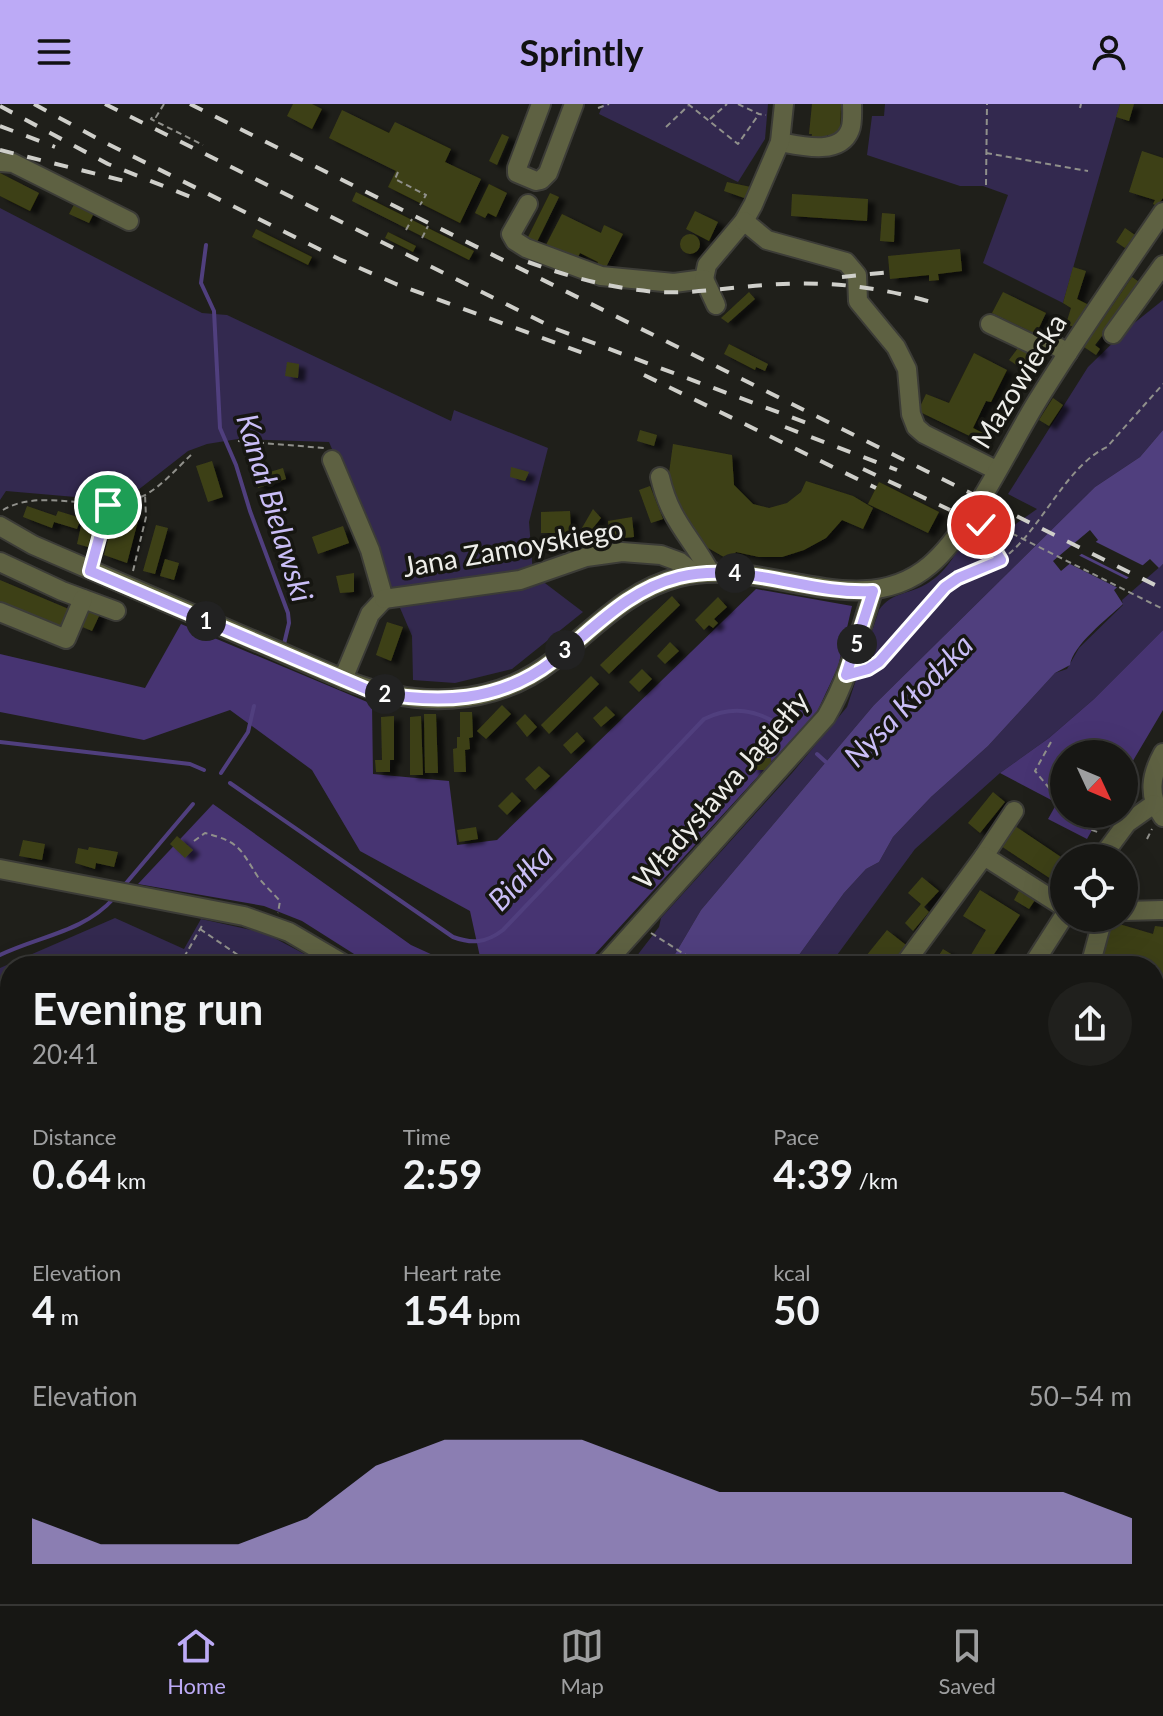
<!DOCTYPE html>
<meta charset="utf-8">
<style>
:root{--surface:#171714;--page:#20201d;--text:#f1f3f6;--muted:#9e9fa0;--line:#363634;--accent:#bcaaf6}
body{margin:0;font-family:Lato,sans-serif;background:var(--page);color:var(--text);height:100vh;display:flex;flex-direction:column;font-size:30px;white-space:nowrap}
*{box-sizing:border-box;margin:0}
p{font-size:26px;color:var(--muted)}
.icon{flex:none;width:44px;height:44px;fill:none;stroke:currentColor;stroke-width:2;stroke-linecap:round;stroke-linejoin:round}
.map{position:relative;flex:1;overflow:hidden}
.panel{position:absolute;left:0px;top:852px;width:1164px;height:648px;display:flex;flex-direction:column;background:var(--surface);border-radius:32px 32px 0 0;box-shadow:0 8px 32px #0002,0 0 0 2px var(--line)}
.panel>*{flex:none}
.needle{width:52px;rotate:134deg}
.fabs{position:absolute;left:1050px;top:636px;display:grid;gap:16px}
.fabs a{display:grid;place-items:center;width:88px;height:88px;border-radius:50%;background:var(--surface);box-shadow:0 8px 32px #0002,0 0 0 2px var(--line);font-size:40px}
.pin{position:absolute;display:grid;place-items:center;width:68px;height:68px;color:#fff;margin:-34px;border:4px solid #fff;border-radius:50%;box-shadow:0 2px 8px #0007}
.km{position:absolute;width:40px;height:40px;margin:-20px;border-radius:50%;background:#222;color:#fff;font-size:22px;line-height:40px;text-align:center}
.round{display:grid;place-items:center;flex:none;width:84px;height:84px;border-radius:42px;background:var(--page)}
.summary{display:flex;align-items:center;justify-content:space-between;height:136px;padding:0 32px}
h1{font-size:44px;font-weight:700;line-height:60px}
.figures{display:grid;grid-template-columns:repeat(3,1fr);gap:12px;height:136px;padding:8px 32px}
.figures div{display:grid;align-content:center}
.figures b{font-size:40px;font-weight:700}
.figures small{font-size:22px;font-weight:400}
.figures p{font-size:22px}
.chart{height:224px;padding:16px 32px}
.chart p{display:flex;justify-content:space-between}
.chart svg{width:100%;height:144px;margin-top:8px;fill:var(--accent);opacity:.7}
header{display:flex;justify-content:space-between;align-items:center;height:104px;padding:0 32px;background:var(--accent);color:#111;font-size:36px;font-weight:700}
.dock{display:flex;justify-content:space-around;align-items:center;height:112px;border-top:2px solid var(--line);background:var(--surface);font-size:22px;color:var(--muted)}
.dock a{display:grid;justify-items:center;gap:4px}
.dock .current{color:var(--accent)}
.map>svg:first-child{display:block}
</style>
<header><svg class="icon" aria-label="menu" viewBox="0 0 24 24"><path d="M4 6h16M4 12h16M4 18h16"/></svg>Sprintly<svg class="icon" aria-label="person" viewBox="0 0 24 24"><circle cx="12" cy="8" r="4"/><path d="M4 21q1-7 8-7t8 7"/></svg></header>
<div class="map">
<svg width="1163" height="1500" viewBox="0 0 1163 1500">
<defs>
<filter id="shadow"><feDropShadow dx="7" dy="4" stdDeviation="2" flood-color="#0009"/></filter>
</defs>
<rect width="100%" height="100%" fill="#1f1f1a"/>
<g fill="#33294f">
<polygon points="603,0 768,0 765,35 738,78 599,10"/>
<polygon points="885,0 1120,0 1063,199 983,159 1008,91 983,82 960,82 867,51 872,12 884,12"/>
<polygon points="0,104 202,209 227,211 451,317 454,306 548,344 529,418 533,470 583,508 512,565 455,579 413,576 412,532 329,338 238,335 207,340 188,347 138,386 110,396 6,387 0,396"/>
<path d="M 1163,196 L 1163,326 L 1140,353 L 1095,383 L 874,601 L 701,806 L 668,862 L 617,862 L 636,853 L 659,823 L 661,814 L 793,668 L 847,603 L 879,506 C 892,487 910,491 928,479 C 948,467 959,444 970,425 L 993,436 L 1037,405 L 1008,390 L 1088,263 L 1128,224 Z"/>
<polygon points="1163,460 1163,526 1094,595 1049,634 1000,669 915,745 829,862 791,862 844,789 866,765 879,758 893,733 931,693 988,642 1055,569 1067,565 1079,544 1123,501 1122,496"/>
<polygon points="115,814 184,845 201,815 265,829 327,862 10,862 10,902 0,897 0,864"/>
<polygon points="10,992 10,1457 0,1451 0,1009"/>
<polygon points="72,1490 148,1490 146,1500 90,1500"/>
<polygon points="244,1490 346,1490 343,1500 275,1500"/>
<polygon points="363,1490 443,1490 441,1500 361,1500"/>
<polygon points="771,1490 959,1490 956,1500 802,1500"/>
</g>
<g fill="#473472">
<polygon points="756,485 852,502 838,563 817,608 584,862 482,862 470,807 360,747 312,666 230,606 144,636 0,608 0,550 145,584 181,520 372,600 373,670 449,677 457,741 497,736"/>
<polygon points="1163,526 1163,606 1124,672 1124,650 1064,650 1064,710 1101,710 1087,735 1048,715 1057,699 1000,669 1049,634 1094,595"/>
<polygon points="213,700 411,841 457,862 373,862 302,817 264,802 138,780"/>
</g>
<g fill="#503f7e" fill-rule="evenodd">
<path d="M 1163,326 L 1163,460 L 1159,464 L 1150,455 L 1114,486 L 1123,500 C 1107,515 1073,541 1070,561 L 1055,569 L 988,642 L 931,693 L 893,733 L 879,758 L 866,765 L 844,789 L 791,862 L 668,862 L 701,806 L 874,601 L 1095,383 L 1140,353 ZM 1090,426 L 1098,436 L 1061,467 L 1053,457 Z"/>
<polygon points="443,1490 572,1490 568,1500 441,1500"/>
</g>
<g fill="#1f1f1a">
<polygon points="1092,436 1146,463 1132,475 1078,448"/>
<polygon points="1076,450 1130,477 1120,485 1066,458"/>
</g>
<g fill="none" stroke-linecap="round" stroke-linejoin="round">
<g stroke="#503f7e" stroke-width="4">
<polyline points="206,141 201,179 214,207 220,324 236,361 250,407 288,509 289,519 284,540"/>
<polyline points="0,638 190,660 204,666"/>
<polyline points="817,650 827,659"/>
<polyline points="221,669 248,628 254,602"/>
<path d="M 230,679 L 453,833 C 472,840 486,839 503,826 L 704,615 C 733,601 756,606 782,622"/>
<polyline points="122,784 193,700"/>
<path d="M 0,851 C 39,832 84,828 114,794"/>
</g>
</g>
<g fill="#3e4016" filter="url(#shadow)">
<polygon points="293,0 312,0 322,5 312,25 287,12"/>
<polygon points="812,0 841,0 840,32 827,31 826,38 811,37 812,30 809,30"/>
<polygon points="1120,0 1134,0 1129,17 1116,13"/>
<polygon points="342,6 389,29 395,18 451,45 445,58 481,75 460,119 388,83 396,67 329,34"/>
<polygon points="502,30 509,33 497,61 489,57"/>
<polygon points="1142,47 1163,54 1163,94 1157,102 1153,100 1155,96 1129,88"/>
<polygon points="0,69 39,89 30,107 0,92"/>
<polygon points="727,78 751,83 747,95 724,87"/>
<polygon points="489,80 507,89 496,113 488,109 485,114 475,109"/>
<polygon points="356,88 474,147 469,156 352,97"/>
<polygon points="550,89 559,93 536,140 527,135"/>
<polygon points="792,90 868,95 867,117 791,112"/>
<polygon points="77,95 96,105 89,119 69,110"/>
<polygon points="695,107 718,118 709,137 686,125"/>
<polygon points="882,109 895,110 894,138 880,137"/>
<polygon points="562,110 601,129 604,121 623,130 603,169 595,164 598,158 580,149 577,155 546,141"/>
<polygon points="1125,124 1135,131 1125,144 1116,138"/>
<polygon points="256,125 312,153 308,161 252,133"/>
<polygon points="388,128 416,142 413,148 385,134"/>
<circle cx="690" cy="140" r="10"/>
<polygon points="960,145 962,167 938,170 939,176 929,177 929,171 890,175 888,152"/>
<polygon points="1073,163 1086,167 1077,195 1089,201 1074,223 1066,220 1071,204 1063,199"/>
<polygon points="1132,173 1142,180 1095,241 1100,245 1096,251 1084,243"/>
<polygon points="749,188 755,195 728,219 721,214"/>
<polygon points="1003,188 1046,209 1036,230 992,209"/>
<polygon points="729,240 768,260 765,267 756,263 755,266 724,250"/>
<polygon points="1021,240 1038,251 1027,268 1009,256"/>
<polygon points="974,249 1007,266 991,298 986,297 973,324 987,331 984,339 918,307 926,290 949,299"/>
<polygon points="287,258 299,260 298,274 285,272"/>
<polygon points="1053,294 1063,301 1049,322 1039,316"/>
<polygon points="640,326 657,331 654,342 637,337"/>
<polygon points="673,340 732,351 734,381 753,400 769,404 787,399 801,388 806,377 853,392 873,404 863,425 842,416 826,434 804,446 782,453 759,453 736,448 729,456 703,441 674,396 669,369"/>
<polygon points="212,357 223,393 208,398 196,362"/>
<polygon points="511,363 529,368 525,377 510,373"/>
<polygon points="283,364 286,375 258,384 254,373"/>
<polygon points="879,378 939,408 928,429 868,400"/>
<polygon points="650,382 663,415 651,419 639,386"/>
<polygon points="27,402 56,412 58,407 81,414 77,425 54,418 52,424 23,413"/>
<polygon points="85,404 97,407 88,443 77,440"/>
<polygon points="593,405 601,414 585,434 579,429"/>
<polygon points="116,406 139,413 127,459 104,451"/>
<polygon points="570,407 571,429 541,429 541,408"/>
<polygon points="632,413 634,433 622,434 622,438 610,437 608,417"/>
<polygon points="156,421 168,424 155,470 143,467"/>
<polygon points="343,422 349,439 318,450 312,433"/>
<polygon points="291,451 296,464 291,465 293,471 286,473 279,456"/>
<polygon points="165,455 179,459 174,476 160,472"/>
<polygon points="354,469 354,488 340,489 336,472"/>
<polygon points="0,476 71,506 63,525 0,498"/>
<polygon points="672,492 680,501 609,570 600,561"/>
<polygon points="718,493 727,503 714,515 718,519 713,524 709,521 704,526 695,516"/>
<polygon points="88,504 100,510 92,527 80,522"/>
<polygon points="387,518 403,523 391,557 376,551"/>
<polygon points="670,538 679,547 665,560 657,552"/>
<polygon points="642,565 652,575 639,588 629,578"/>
<polygon points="591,572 599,580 549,630 541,621"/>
<polygon points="502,601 511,610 486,635 477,627"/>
<polygon points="606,602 615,611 601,623 593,614"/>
<polygon points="460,608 472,608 473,633 469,634 470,645 465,646 466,668 454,668 453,645 457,644 457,633 460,633"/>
<polygon points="424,610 436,610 438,669 425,669"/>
<polygon points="525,610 537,623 527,633 516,619"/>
<polygon points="394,612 394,656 390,656 390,668 376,668 375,656 382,656 381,613"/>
<polygon points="421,612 423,671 410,671 410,613"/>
<polygon points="577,628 585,637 571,650 563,641"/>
<polygon points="752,654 771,654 771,666 751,666"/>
<polygon points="539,662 550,672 535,686 525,675"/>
<polygon points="512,688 521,697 507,711 498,702"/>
<polygon points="993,688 1005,698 980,729 968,719"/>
<polygon points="1015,722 1064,755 1060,761 1063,763 1051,775 1001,742"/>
<polygon points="476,723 478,735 459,738 457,726"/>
<polygon points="177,732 193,746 185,754 170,740"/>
<polygon points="23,736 45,740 42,756 19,752"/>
<polygon points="89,743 118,748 114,763 96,759 95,765 75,759 78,744 88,746"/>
<polygon points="922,773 939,787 924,803 929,808 913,827 905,819 921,800 908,789"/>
<polygon points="980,786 1020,811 986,862 932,862 943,845 966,859 986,826 963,812"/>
<polygon points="1019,787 1035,796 1029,805 1014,796"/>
<polygon points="1109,817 1153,830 1155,822 1163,823 1163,1013 1159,1025 1154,1024 1154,862 1131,862 1098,852"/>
<polygon points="887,826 906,841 889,862 858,862"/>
<polygon points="1003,1490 1026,1497 1025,1500 999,1500"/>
</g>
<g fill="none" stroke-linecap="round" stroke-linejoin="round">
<defs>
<g id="minor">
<polyline points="541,0 517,64 517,69 536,77 541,76 548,69 574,0"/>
<path d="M 780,38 C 801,42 840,52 850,26 C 853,19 852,8 852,0"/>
<polyline points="0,58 13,59 129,117"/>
<polyline points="528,100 511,130 515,137 526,144 601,172 674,179 704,175 707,161 744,117 753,101 780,38 784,0"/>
<polyline points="744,117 767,136 846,158 857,171 858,197 896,243 907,265 911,310 916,323 924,330 996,366"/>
<polyline points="704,175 716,201"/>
<polyline points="990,220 1034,241 1049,238 1068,249"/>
<polyline points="1113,230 1163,161"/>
<polyline points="332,356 370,446 384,495 370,510 343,575"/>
<path d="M 660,373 C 670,417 690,431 710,468"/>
<path d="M 0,422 L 33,441 L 343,575 C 413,604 492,605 554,556 C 594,525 627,486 679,473 C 763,451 859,522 930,461 C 970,427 1008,345 1036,299 C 1076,234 1120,171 1163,108"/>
<polyline points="0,458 62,487 116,507"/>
<polyline points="384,495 520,476 586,453 622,448 661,451 680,458 695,470"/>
<polyline points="0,508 66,535 83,495"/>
<path d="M 1163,649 C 1151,671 1147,692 1163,713"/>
<polyline points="984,752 1014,707"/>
<polyline points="1101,754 1127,719 1154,700"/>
<polyline points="0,765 244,812 289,828 347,862"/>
<polyline points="1124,807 1163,806"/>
<path d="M 603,862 L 826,613 C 849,574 859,530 873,487"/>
<polyline points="903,862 984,752 1064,803"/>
<polyline points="1032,862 1064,812"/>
<polyline points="1090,862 1103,814"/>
<polyline points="1154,1031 1163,1034"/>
<polyline points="1154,1232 1163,1207"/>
<polyline points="1154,1275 1163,1278"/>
<polyline points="1154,1409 1160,1411 1154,1430"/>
<polyline points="217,1490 218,1500"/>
<polyline points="738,1490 770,1500"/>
<polyline points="353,1500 357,1490"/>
<polyline points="627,1500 633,1490"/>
<polyline points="1116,1500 1119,1490"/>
</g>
</defs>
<use href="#minor" stroke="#3c3c37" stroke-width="22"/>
<g stroke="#90908b" stroke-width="2" stroke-dasharray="6 4" stroke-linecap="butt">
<polyline points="164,0 156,13 153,12 151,15 203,41"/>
<polyline points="688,0 738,40 759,10"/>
<polyline points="738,0 759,10 766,11"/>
<polyline points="598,4 609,0"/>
<polyline points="1080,4 1081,0"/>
<polyline points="710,15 727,0"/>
<polyline points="666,23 688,2"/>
<polyline points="986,49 1088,67"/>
<polyline points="398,68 395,75 426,91 420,101"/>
<polyline points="986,81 987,0"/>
<polyline points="406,126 412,115"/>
<polyline points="422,134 428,122"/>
<polyline points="238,337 324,344"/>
<path d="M 3,406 C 44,382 95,412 143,392 C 160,384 177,364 191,351"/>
<polyline points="987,417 1003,425"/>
<polyline points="983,422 995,429 993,443 1000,454"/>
<polyline points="95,450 108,402"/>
<polyline points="133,467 146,413 145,391"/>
<path d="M 863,566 L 879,558 L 945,483 C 965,469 992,465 1011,448 C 1043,420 1068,361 1107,343 L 1163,280"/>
<polyline points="1051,638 1035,667 1064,702"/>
<polyline points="1068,710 1073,719 1100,729"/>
<polyline points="1147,735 1152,725"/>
<path d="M 194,737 L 205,729 C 240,738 240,745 258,773 C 264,781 273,789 280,797 L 278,809"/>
<polyline points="1055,778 1061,765"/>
<polyline points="200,825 254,862"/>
<polyline points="651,829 703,862"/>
<polyline points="179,862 203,820"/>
<polyline points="630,862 633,854"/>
<polyline points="0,1090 10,1073"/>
<polyline points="6,1170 10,1172"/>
<polyline points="0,1274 10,1280"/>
<polyline points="0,1331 10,1326"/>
<polyline points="0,1362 10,1368"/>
<polyline points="1154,1475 1163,1445"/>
<polyline points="1154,1486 1163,1488"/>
<polyline points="68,1490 86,1500"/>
<polyline points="153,1500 154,1490"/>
<polyline points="1147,1500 1150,1490"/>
<polyline points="1161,1500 1163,1493"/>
</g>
<use href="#minor" stroke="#5e6142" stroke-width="18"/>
<g stroke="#cfcfca" stroke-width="4" stroke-dasharray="14 14" stroke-linecap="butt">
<polyline points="34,0 102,37 339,155 396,180 594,253"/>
<polyline points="105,0 556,225 807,319"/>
<polyline points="190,0 1163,485"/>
<polyline points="0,2 108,60 191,93"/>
<polyline points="0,22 55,43"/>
<polyline points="0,46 125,77"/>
<path d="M 528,158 C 570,173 613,185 658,188 C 694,190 731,183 767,181 C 827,176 884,183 941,201"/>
<polyline points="842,173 890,168"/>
<polyline points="644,271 876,384"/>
<polyline points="785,323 897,366"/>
<polyline points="863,365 950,406"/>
</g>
<polyline stroke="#90908b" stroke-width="2" stroke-dasharray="6 4" stroke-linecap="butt" points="1003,425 1163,505"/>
</g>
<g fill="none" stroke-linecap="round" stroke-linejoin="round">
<defs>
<path id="route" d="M 108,401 L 90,467 L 373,588 C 438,600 499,599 553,557 C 594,525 627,486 679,473 C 745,457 808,491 873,487 L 846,571 L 868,565 L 879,558 L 945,483 L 958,474 L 1001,456 L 993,443 L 995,429 L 981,421"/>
</defs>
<use href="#route" stroke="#fff" stroke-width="16"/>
<use href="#route" stroke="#bcaaf6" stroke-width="10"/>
</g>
<g text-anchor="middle" stroke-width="7" stroke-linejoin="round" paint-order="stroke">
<g font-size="28" fill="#edede9" stroke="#161611">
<text transform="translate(1019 277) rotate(-58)" y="10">Mazowiecka</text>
<text transform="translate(513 444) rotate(-10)" y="10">Jana Zamoyskiego</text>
<text transform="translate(721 686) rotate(-49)" y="10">Władysława Jagiełły</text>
</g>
<g font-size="30" font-style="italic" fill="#cabef7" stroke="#161611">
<text transform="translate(274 404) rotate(73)" y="10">Kanał Bielawski</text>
<text transform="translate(909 597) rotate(-46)" y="10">Nysa Kłodzka</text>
<text transform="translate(521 774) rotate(-46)" y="10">Białka</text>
</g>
</g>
</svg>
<div class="fabs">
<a><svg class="needle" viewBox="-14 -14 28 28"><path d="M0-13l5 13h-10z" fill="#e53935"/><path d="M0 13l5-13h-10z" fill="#9e9fa0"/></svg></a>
<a><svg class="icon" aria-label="locate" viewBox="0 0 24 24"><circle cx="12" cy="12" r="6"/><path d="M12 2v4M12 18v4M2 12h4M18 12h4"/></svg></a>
</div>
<div class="pin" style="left:108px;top:401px;background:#1e9e55"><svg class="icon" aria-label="arrive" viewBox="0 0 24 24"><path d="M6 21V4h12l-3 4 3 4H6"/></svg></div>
<div class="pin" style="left:981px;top:421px;background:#d93025"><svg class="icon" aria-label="check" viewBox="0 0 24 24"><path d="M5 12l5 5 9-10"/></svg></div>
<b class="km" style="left:206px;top:517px">1</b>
<b class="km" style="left:385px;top:590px">2</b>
<b class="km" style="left:565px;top:546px">3</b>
<b class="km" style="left:735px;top:469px">4</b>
<b class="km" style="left:857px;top:540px">5</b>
<section class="panel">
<div class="summary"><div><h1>Evening run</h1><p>20:41</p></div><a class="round"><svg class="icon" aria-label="share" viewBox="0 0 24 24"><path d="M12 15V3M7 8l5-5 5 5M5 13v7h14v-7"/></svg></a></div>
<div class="figures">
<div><p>Distance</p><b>0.64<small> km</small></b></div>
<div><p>Time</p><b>2:59</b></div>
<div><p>Pace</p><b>4:39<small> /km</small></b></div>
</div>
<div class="figures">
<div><p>Elevation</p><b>4<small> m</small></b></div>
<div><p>Heart rate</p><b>154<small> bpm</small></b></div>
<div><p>kcal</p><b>50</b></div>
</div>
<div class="chart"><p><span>Elevation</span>50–54 m</p>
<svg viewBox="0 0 160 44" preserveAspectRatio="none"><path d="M0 44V30L10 38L20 38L30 38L40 30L50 14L60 6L70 6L80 6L90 14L100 22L110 22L120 22L130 22L140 22L150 22L160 30V44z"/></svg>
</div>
</section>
</div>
<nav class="dock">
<a class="current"><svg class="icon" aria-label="home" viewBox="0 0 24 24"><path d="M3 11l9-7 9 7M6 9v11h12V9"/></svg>Home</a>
<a><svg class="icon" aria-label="map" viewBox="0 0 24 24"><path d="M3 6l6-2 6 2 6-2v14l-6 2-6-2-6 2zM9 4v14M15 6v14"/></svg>Map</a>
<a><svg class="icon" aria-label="saved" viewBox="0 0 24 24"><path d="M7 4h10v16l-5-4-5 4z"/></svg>Saved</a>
</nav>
